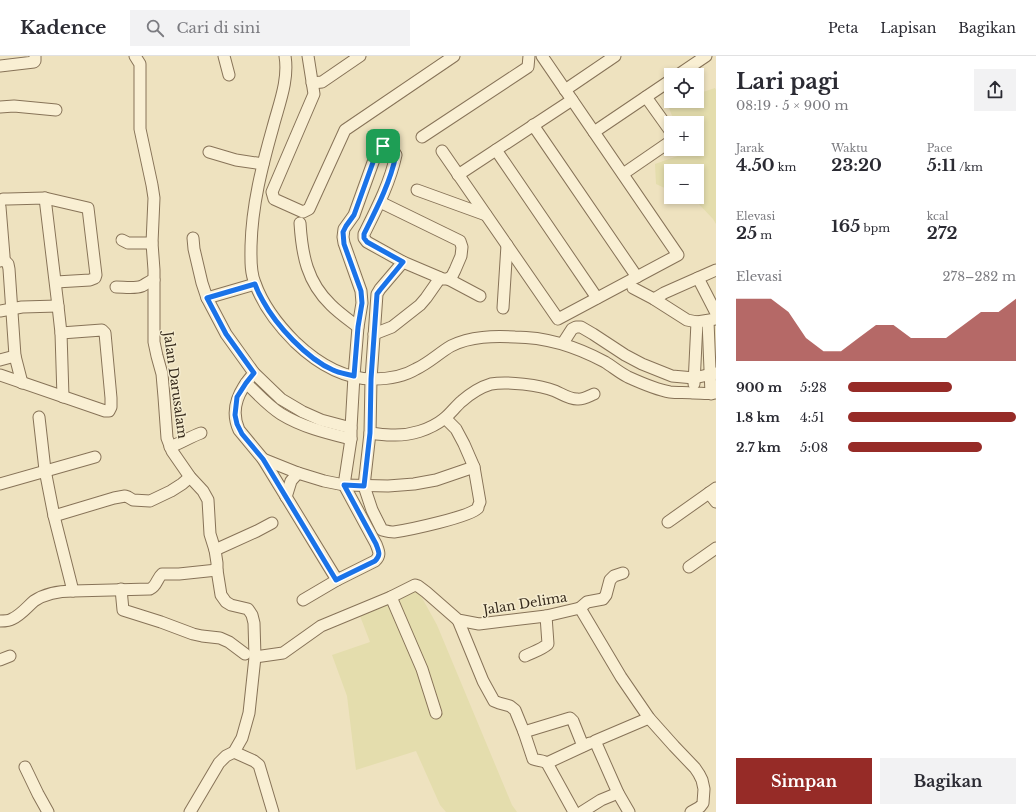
<!DOCTYPE html>
<html lang="id">
<meta charset="utf-8">
<style>
:root{--surface:#fff;--page:#f2f2f3;--text:#2b2b33;--muted:#7c7c81;--line:#e1e1e2;--accent:#962b27}
body{margin:0;font-family:"Libre Baskerville",serif;background:var(--page);color:var(--text);height:100vh;display:flex;flex-direction:column;font-size:15px;white-space:nowrap}
*{box-sizing:border-box;margin:0}
p{font-size:13px;color:var(--muted)}
.icon{flex:none;width:22px;height:22px;fill:none;stroke:currentColor;stroke-width:2;stroke-linecap:round;stroke-linejoin:round}
.map{position:relative;flex:1;overflow:hidden}
.panel{display:flex;flex-direction:column;background:var(--surface);width:320px}
.panel>*{flex:none}
.tools{position:absolute;left:664px;top:12px;display:grid;gap:8px}
.tools a{display:grid;place-items:center;width:40px;height:40px;border-radius:0px;background:var(--surface);box-shadow:0 2px 6px #0003;font-size:20px}
.pin{position:absolute;display:grid;place-items:center;width:34px;height:34px;color:#fff;margin:-17px;border-radius:8px;box-shadow:0 2px 6px #0006}
.round{display:grid;place-items:center;flex:none;width:42px;height:42px;border-radius:0px;background:var(--page)}
.headline{display:flex;align-items:center;justify-content:space-between;height:68px;padding:0 20px}
h1{font-size:22px;font-weight:700;line-height:30px}
.stats{display:grid;grid-template-columns:repeat(3,1fr);gap:6px;height:68px;padding:4px 20px}
.stats div{display:grid;align-content:center}
.stats b{font-size:17px;font-weight:700}
.stats small{font-size:11px;font-weight:400}
.stats p{font-size:11px}
.chart{height:112px;padding:8px 20px}
.chart p{display:flex;justify-content:space-between}
.chart svg{width:100%;height:72px;margin-top:4px;fill:var(--accent);opacity:.7}
.primary-button{display:flex;gap:8px;margin-top:auto;padding:8px 20px}
.primary-button a{flex:1;height:46px;border-radius:0px;background:var(--accent);color:#fff;font-size:16px;font-weight:700;line-height:46px;text-align:center}
.primary-button a+a{background:var(--page);color:var(--text)}
ul{padding:0 20px;list-style:none;font-size:13px}
li{display:grid;grid-template-columns:64px 48px 1fr;align-items:center;height:30px}
li i{height:10px;border-radius:5px;background:var(--accent)}
header{display:flex;align-items:center;gap:24px;box-sizing:border-box;height:56px;padding:0 20px;background:var(--surface);border-bottom:1px solid var(--line)}
header strong{font-size:19px}
nav{display:flex;gap:22px;margin-inline-start:auto;font-size:14px}
.search{width:280px;height:36px;background:var(--page);display:flex;align-items:center;gap:10px;box-sizing:border-box;padding:0 14px;border-radius:0px;color:var(--muted);font-size:15px}
main{display:flex;flex:1;min-height:0}
.map>svg:first-child{display:block}
</style>
<header>
<strong>Kadence</strong>
<div class="search"><svg class="icon" aria-label="search" viewBox="0 0 24 24"><circle cx="10" cy="10" r="6"/><path d="M15 15l6 6"/></svg>Cari di sini</div>
<nav><a>Peta</a><a>Lapisan</a><a>Bagikan</a></nav>
</header>
<main>
<div class="map">
<svg width="716" height="756" viewBox="0 0 716 756">
<rect width="100%" height="100%" fill="#eee2bf"/>
<g fill="#e4ddad">
<polygon points="715,32 716,34 716,168 713,163 697,146 686,141 697,141 697,115 671,115 671,135 656,128 655,108 686,97 685,93 697,93 697,67 675,67 667,47 674,45 697,45 697,38"/>
<polygon points="415,529 437,569 512,749 517,756 446,756 440,749 416,695 356,714 347,640 332,599 370,586 360,560"/>
</g>
<g fill="none" stroke-linecap="round" stroke-linejoin="round">
<defs>
<g id="street">
<polyline points="135,0 140,8 140,73 152,129 154,142 152,187 154,214 154,286 157,300 162,318 164,341 167,382 172,395 190,421 203,435 208,444 210,478 215,494 217,507 217,514 221,539 226,546 231,549 248,553 252,559 254,567 255,601 249,657 242,682 234,696 226,700 219,707 190,756"/>
<polyline points="224,0 229,19"/>
<path d="M 285,0 C 289,24 279,48 273,71 C 262,110 252,149 251,190 C 251,202 250,216 255,227 C 263,250 279,270 295,286 C 317,307 342,323 373,323 C 388,323 403,321 416,313 C 429,307 439,297 451,290 C 471,280 494,280 515,281 C 547,281 577,291 605,306 C 613,311 620,317 628,321 C 639,326 658,334 670,336 C 678,337 686,336 693,337 C 701,337 708,338 716,337"/>
<polyline points="308,0 314,38 272,136 274,143 303,156 309,153 345,74 454,0"/>
<polyline points="0,10 34,6 35,5 35,0"/>
<polyline points="678,19 706,0"/>
<polyline points="312,27 322,26 360,0"/>
<polyline points="565,34 615,0"/>
<polyline points="646,41 671,76"/>
<polyline points="0,51 14,50 56,54"/>
<polyline points="533,69 637,221"/>
<polyline points="594,76 671,24"/>
<polyline points="422,81 528,11 529,0"/>
<polyline points="496,94 597,242"/>
<polyline points="442,95 558,263 678,199 542,0"/>
<polyline points="209,96 236,104 263,108"/>
<polyline points="623,118 671,85"/>
<polyline points="458,119 572,44"/>
<polyline points="417,134 486,159"/>
<polyline points="45,142 58,250 61,277 63,341"/>
<polyline points="0,146 3,143 8,143 45,142 88,152 96,219 95,222 90,224 56,226"/>
<polyline points="0,151 4,200 4,204 0,205"/>
<path d="M 300,167 C 302,199 307,226 331,249 C 339,257 349,264 358,271"/>
<polyline points="193,182 194,193 202,227 207,242 226,278 254,317 281,343 303,356 321,364 351,372"/>
<polyline points="122,184 128,187 152,187"/>
<polyline points="4,204 8,208 9,213 15,300 22,327"/>
<path d="M 403,206 L 380,233 L 377,238 L 371,323 L 370,377 L 364,430 L 372,454 L 382,474 C 386,475 390,476 394,476 C 408,474 470,461 478,452 C 478,451 479,448 480,446 L 474,411 L 464,388 L 456,373 L 445,362"/>
<polyline points="698,222 716,257"/>
<polyline points="448,223 480,240"/>
<path d="M 116,231 C 124,231 135,233 142,230 C 146,228 149,225 154,224"/>
<polyline points="633,232 654,243 687,264 697,266 716,263"/>
<polyline points="207,242 255,228"/>
<polyline points="654,243 664,237 716,214"/>
<polyline points="503,252 507,189"/>
<polyline points="0,255 22,251 58,250"/>
<polyline points="708,265 711,338"/>
<polyline points="374,278 392,271 420,249 426,242 440,222"/>
<polyline points="563,287 572,273 576,271 581,271 593,278 625,299 642,308 672,320 694,322 716,317"/>
<polyline points="0,304 15,300"/>
<path d="M 254,317 C 240,333 229,352 239,374 L 263,403 L 337,524 L 375,505 C 381,499 379,496 376,488 L 344,429 L 351,383 L 351,372 L 354,320 L 358,271 L 362,247 L 361,235 L 344,187 L 343,181 L 344,173 L 354,159 L 376,98 L 383,90 C 390,89 393,93 396,99 C 390,127 377,152 364,178 L 364,182 L 367,186 L 403,206 L 443,223 L 448,223 L 452,220 L 455,214 L 461,200 L 462,191 L 460,185 L 380,146"/>
<polyline points="0,319 105,355 109,355 111,351 111,342 105,277 102,274 61,277"/>
<path d="M 246,327 C 257,337 267,349 281,358 C 302,371 327,377 351,383"/>
<polyline points="694,328 697,266"/>
<polyline points="39,361 45,414 54,460 73,535"/>
<path d="M 370,377 C 377,378 384,379 391,379 C 410,380 430,374 445,362 C 451,357 456,350 462,345 C 470,338 481,331 491,328 C 507,325 540,329 555,335 C 562,338 569,343 577,343 C 583,344 589,340 594,338"/>
<path d="M 170,391 C 181,387 190,381 201,377"/>
<polyline points="263,403 298,417 324,425 344,429 388,430 414,428 436,424 474,411"/>
<polyline points="0,428 95,401"/>
<polyline points="709,437 716,446"/>
<polyline points="286,441 291,425 298,417"/>
<polyline points="54,460 114,442 125,440 128,441 133,444 150,445 171,435 182,428 190,421"/>
<polyline points="668,466 716,432"/>
<polyline points="215,494 257,475 272,467"/>
<polyline points="689,511 716,492"/>
<polyline points="121,533 123,554 161,566 193,578 202,580 220,582 229,586 245,598"/>
<polyline points="391,541 422,613 436,657"/>
<polyline points="303,544 337,524"/>
<polyline points="580,552 587,546 603,543 606,539 610,524 614,520 623,517"/>
<path d="M 458,564 L 483,625 L 494,645 L 499,647 L 510,650 L 515,654 L 524,676 L 533,703 C 538,705 543,704 547,707 L 574,756"/>
<path d="M 0,565 C 4,565 9,565 12,563 C 21,559 27,551 34,545 C 46,537 59,535 73,535 L 150,533 C 157,530 157,522 162,518 L 179,518 L 217,514"/>
<path d="M 525,600 C 533,596 541,594 548,588 L 546,560"/>
<polyline points="255,601 283,597 321,570 391,541 415,529 418,530 426,536 458,564 479,568 546,560 580,552 621,621 649,662 674,690 695,712 699,718 702,724 704,733 703,747 700,751 691,756"/>
<polyline points="0,604 10,600"/>
<polyline points="524,676 570,662 573,665 583,690"/>
<polyline points="234,696 254,705 259,709 273,756"/>
<polyline points="547,707 590,687"/>
<polyline points="25,711 38,738 48,756"/>
<polyline points="582,756 601,744 618,737"/>
<polyline points="629,756 618,737 595,685 649,662"/>
</g>
</defs>
<use href="#street" stroke="#877358" stroke-width="13"/>
<use href="#street" stroke="#f9efd3" stroke-width="11"/>
</g>
<g fill="none" stroke-linecap="round" stroke-linejoin="round">
<defs>
<path id="route" d="M 383,90 C 390,89 393,93 396,99 C 390,127 377,152 364,178 L 364,182 L 367,186 L 403,206 L 380,234 L 377,238 L 371,323 L 370,377 L 364,430 L 344,429 L 376,488 C 379,496 381,499 375,505 L 336,524 L 263,403 L 242,378 L 237,368 L 235,359 L 237,341 L 246,327 L 254,317 L 226,278 L 207,242 L 255,228 C 257,234 260,240 263,245 C 276,269 307,303 333,314 C 339,317 347,318 354,320 L 358,271 L 362,247 L 361,235 L 344,188 L 343,176 L 346,170 L 354,159 L 376,98 Z"/>
</defs>
<use href="#route" stroke="#fff" stroke-width="8"/>
<use href="#route" stroke="#1a73e8" stroke-width="5"/>
</g>
<g text-anchor="middle" stroke-width="3" stroke-linejoin="round" paint-order="stroke">
<g font-size="13" fill="#362a1c" stroke="#f5eccf">
<text transform="translate(176 329) rotate(82)" y="5">Jalan Darusalam</text>
<text transform="translate(525 547) rotate(-9)" y="5">Jalan Delima</text>
</g>
</g>
</svg>
<div class="tools">
<a><svg class="icon" aria-label="locate" viewBox="0 0 24 24"><circle cx="12" cy="12" r="6"/><path d="M12 2v4M12 18v4M2 12h4M18 12h4"/></svg></a>
<a>+</a>
<a>−</a>
</div>
<div class="pin" style="left:383px;top:90px;background:#1e9e55"><svg class="icon" aria-label="arrive" viewBox="0 0 24 24"><path d="M6 21V4h12l-3 4 3 4H6"/></svg></div>
</div>
<section class="panel">
<div class="headline"><div><h1>Lari pagi</h1><p>08:19 · 5 × 900 m</p></div><a class="round"><svg class="icon" aria-label="share" viewBox="0 0 24 24"><path d="M12 15V3M7 8l5-5 5 5M5 13v7h14v-7"/></svg></a></div>
<div class="stats">
<div><p>Jarak</p><b>4.50<small> km</small></b></div>
<div><p>Waktu</p><b>23:20</b></div>
<div><p>Pace</p><b>5:11<small> /km</small></b></div>
</div>
<div class="stats">
<div><p>Elevasi</p><b>25<small> m</small></b></div>
<div><b>165<small> bpm</small></b></div>
<div><p>kcal</p><b>272</b></div>
</div>
<div class="chart"><p><span>Elevasi</span>278–282 m</p>
<svg viewBox="0 0 160 44" preserveAspectRatio="none"><path d="M0 44V6L10 6L20 6L30 14L40 30L50 38L60 38L70 30L80 22L90 22L100 30L110 30L120 30L130 22L140 14L150 14L160 6V44z"/></svg>
</div>
<ul>
<li><b>900 m</b>5:28<i style="width:62%"></i></li>
<li><b>1.8 km</b>4:51<i style="width:100%"></i></li>
<li><b>2.7 km</b>5:08<i style="width:80%"></i></li>
</ul>
<div class="primary-button"><a>Simpan</a><a>Bagikan</a></div>
</section>
</main>
